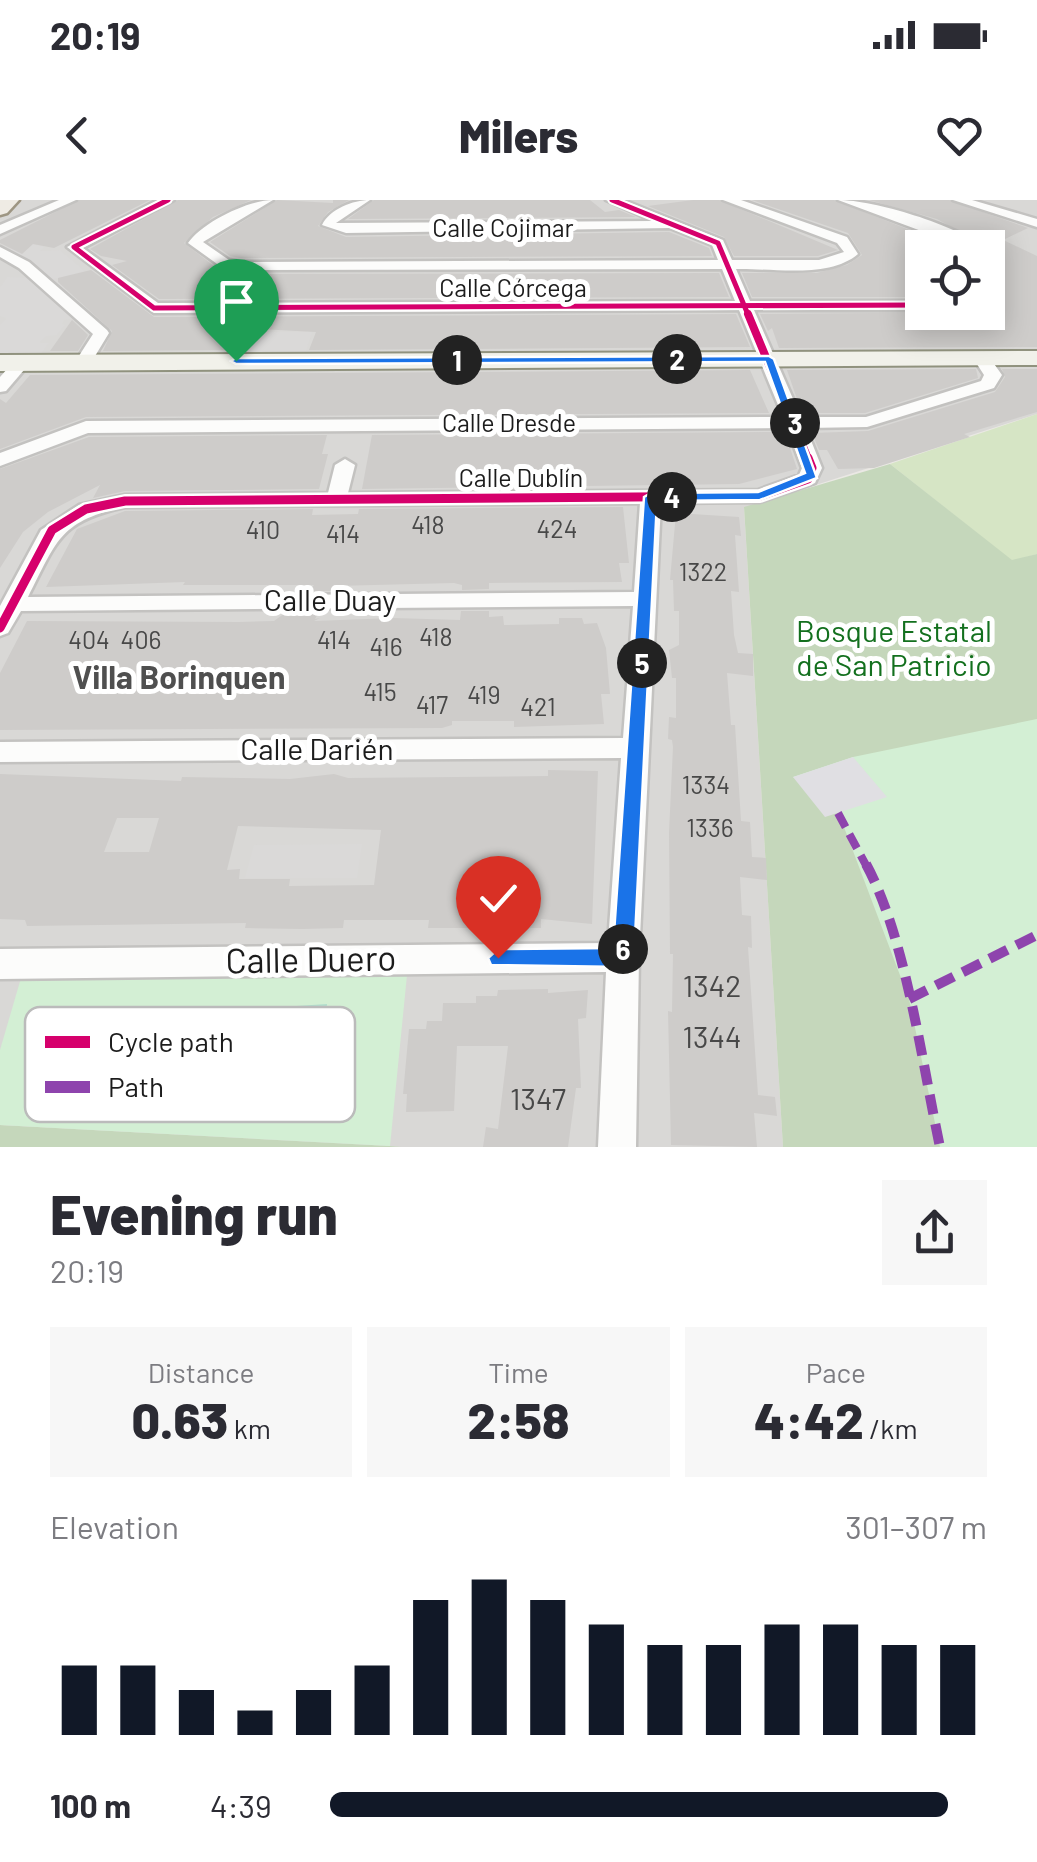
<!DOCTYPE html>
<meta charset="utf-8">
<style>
:root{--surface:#fff;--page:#f7f7f7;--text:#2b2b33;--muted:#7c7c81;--accent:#111827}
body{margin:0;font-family:Barlow,sans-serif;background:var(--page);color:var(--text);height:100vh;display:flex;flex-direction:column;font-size:38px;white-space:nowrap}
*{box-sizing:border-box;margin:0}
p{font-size:32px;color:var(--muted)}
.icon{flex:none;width:55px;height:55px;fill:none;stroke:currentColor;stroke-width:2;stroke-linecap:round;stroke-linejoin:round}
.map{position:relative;height:947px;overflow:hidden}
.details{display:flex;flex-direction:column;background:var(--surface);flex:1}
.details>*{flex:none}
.tools{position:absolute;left:905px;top:30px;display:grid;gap:20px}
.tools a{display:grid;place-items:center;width:100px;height:100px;border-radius:0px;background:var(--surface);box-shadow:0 5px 25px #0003;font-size:50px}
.pin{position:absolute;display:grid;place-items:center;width:85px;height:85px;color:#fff;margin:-102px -42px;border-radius:50% 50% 50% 0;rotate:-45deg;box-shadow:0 0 10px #0007}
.pin .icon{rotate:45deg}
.km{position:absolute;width:50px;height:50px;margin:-25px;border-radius:50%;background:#222;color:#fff;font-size:28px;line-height:50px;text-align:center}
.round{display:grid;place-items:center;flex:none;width:105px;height:105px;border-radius:0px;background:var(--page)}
.headline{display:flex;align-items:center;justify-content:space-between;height:170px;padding:0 50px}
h1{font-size:55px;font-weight:800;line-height:75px}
.metrics{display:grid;grid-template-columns:repeat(3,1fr);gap:15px;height:170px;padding:10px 50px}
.metrics div{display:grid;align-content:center;border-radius:0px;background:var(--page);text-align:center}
.metrics b{font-size:50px;font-weight:800}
.metrics small{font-size:28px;font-weight:400}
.metrics p{font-size:28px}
.chart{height:280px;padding:20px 50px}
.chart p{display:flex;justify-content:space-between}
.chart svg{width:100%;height:180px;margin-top:10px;stroke:var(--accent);stroke-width:6}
ul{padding:0 50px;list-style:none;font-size:32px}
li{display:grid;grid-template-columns:160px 120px 1fr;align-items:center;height:75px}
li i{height:25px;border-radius:12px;background:var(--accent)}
.status{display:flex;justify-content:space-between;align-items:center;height:70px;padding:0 50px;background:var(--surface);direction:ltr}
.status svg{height:28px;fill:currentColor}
header{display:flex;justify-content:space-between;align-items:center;height:130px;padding:0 50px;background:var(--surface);font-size:45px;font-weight:800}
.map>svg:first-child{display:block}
</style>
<div class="status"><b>20:19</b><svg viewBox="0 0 49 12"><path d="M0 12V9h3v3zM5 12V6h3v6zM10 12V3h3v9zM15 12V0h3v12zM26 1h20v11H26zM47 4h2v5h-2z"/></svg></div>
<header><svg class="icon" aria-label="back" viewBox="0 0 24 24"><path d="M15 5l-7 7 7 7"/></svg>Milers<svg class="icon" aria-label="heart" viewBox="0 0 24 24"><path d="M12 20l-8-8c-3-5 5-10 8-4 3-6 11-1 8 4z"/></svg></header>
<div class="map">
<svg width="1037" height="947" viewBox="0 0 1037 947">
<rect width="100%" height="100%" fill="#eae8e4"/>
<path fill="#d9d8d6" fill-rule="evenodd" d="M 0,0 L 1037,0 L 1037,214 L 744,308 L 783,947 L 401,947 L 0,925 ZM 922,48 L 988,48 L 988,112 L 922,112 Z"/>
<polygon fill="#d6e5c5" points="1037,214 1037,354 1012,361 890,264"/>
<g fill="#c5d7bb">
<polygon points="890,264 1012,360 1037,354 1037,947 783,947 744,307"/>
<polygon points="0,925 390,946 401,947 0,947"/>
</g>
<g fill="#d3efd4">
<polygon points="1037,519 1037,947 940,947 909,799 839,614 793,577 853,557"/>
<polygon points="407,775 390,946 0,925 0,850 21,778"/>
</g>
<polygon fill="#b2decd" points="327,804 322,879 172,889 187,813"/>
<g fill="#dad9d8">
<polygon points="24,42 44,47 40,51 60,50 85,71 46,81 9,49"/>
<polygon points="7,77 30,78 78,118 64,120 62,124 65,125 57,135 46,136 40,143 49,143 42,153 0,153 0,125 6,118 0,116 0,87"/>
<polygon points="239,132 312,132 306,151 230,151"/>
<polygon points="362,644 357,678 245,678 254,645"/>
</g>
<polygon fill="#e0dfe3" points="853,557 887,597 825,617 793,577"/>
<g fill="#ceccca" fill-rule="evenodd">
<polygon points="79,0 150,0 54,48 33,44 22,54 0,43 0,40"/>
<polygon points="178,0 251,0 213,17 184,43 218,69 239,74 719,73 729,97 159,99 112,65 127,61 101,56 90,49"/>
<polygon points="277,0 333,3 333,0 349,0 328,12 318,26 346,37 669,32 709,48 712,56 240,58 230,56 210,42"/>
<polygon points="374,0 590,0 605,12 619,10 636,17 348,19"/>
<polygon points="693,0 719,0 838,50 818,56 734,56 724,37 648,6"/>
<polygon points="752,0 834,0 955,48 922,48 922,97 752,97 742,73 817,73 847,65 862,55 848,33"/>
<polygon points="869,0 949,0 1028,28 1003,40 1037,56 1037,147 779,148 772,128 768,131 760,114 988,112 988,60 995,48 988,48 937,19"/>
<polygon points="91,70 154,117 736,114 750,147 309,150 316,132 239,128 227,150 103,151 112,131 58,82 58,78"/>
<polygon points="72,120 88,135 78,151 50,151"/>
<polygon points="976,169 978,178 865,213 808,213 802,199 797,199 787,170"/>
<polygon points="1002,169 1037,169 1037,212 964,234 970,237 874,268 838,269 827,250 819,250 812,233 868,231 995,192 1005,177"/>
<polygon points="750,170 769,213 86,217 0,249 0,199 6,203 30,175"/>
<polygon points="776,232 785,233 797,269 739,284 362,289 372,235"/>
<polygon points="327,235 322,254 328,254 319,289 125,291 93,298 100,285 48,312 23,332 0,368 0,269 89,237"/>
<polygon points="623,307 629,363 619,363 622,382 489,383 489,389 462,390 462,385 454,383 334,386 332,391 308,391 314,385 183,385 185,382 46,387 77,329 125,311 313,309 312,315 358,314 359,309"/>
<polygon points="676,313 739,317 741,336 735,335 739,392 731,391 734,435 738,453 753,454 753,476 727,473 731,525 735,525 741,621 750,622 752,657 766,658 767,680 740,677 742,715 751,716 752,748 748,747 758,895 775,897 777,916 754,913 757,947 671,945 668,811 672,812 673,754 670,754 669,633 673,547 672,540 668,539 669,517 676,518 676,478 672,478 669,450 679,445 679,411 674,411 673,380 670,380"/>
<polygon points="461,411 489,411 489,417 503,416 504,425 559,424 559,418 582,418 584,424 597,423 606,448 610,494 601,494 604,524 514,527 514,521 452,521 452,525 442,528 0,530 0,473 27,421 239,422 274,421 285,413 319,412 315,419 320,418 314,421 393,418 460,420"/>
<path d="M 548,570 L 598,571 L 592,724 L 541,719 L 541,728 L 428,728 L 429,720 L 344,720 L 343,728 L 302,729 L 245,728 L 246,723 L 27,726 L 25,720 L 0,719 L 0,574 L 181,581 L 182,577 L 290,579 L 334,574 L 348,578 L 548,576 ZM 117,618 L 159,618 L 149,652 L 104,652 ZM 238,626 L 381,630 L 374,685 L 289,686 L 290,679 L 239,679 L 240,669 L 227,670 Z"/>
<polygon points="548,789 548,793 588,790 586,818 578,819 581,888 576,888 568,947 483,947 486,927 498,929 508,846 457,846 454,911 406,912 407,894 403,894 409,829 426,829 427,821 442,821 443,803 476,803 476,796 497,796 498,790"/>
</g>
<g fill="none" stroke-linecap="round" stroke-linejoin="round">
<defs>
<g id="minor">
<polygon points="59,0 76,0 0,34 0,25"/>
<path d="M 158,0 L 174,0 L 83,48 L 158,103 L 735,101 L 722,69 L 240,70 L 220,66 L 188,43 C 203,22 248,0 273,0 L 203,42 L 229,60 L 240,62 L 718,60 L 712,45 L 670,28 L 346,33 L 322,25 C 330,9 353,0 370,0 L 336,23 L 653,21 L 606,0 L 623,0 L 723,40 L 732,60 L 819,60 L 844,52 L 837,43 L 723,0 L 741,0 L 847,37 L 858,54 C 829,79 772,68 736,69 L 750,101 L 922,101 L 922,110 L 754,110 L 801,217 L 866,217 L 981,181 L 984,175 L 973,158 L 981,153 L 987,154 L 1002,175 L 994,188 L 867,227 L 806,228 L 822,268 L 815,283 L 760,302 L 661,303 L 639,757 L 636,947 L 598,947 L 606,772 L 0,779 L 0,749 L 608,743 L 621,558 L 0,562 L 0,542 L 623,538 L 633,406 L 21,411 L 8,433 L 0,436 L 0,406 L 41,330 L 79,305 L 125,295 L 328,293 L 335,265 L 345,259 L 355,265 L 348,293 L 758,290 L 799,275 L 802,268 L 787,228 L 88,233 L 0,266 L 0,253 L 86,221 L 783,217 L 739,110 L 154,113 L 67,47 ZM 640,303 L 634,392 L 28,397 C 57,341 59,321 125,307 Z"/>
<path d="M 838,0 C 874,0 957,25 984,48 L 967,48 Z"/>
<polygon points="953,0 972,0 1037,19 1037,27"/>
<polygon points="0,47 29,62 107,130 109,133 89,166 75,162 93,134 19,68 0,57"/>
<polygon points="16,159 30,163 6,191 0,192 0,177"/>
</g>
<polygon id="secondary" points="1037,151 1037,165 0,171 0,155"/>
<polygon id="primary" points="0,0 19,0 7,13 0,15"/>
</defs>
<use href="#minor" stroke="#c3c2c0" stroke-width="5"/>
<use href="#secondary" stroke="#90927e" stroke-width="4"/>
<use href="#primary" stroke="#9e9683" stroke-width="5"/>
<use href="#minor" fill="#fcfcfb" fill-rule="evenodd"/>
<use href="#secondary" fill="#f1f1ea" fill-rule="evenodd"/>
<use href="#primary" fill="#efebe4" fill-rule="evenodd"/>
<polyline stroke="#8e44ad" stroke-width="8" stroke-dasharray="16 8" stroke-linecap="butt" points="838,613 867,667"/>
<g stroke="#8e44ad" stroke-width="10" stroke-dasharray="20 10" stroke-linecap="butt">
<path d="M 866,664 C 906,738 922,863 940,947"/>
<polyline points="909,799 1037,735"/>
</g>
<defs>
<g id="cycleway-far2">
<polyline points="168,0 74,47 154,108 922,105"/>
<polyline points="612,0 718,43 749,117"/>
</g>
<polyline id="cycleway-far1" points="748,114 809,261"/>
<polyline id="cycleway" points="0,428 52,330 86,309 125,301 760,296 808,279 812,268 808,258"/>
</defs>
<use href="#cycleway-far2" stroke="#fff" stroke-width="9"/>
<use href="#cycleway-far1" stroke="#fff" stroke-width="11"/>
<use href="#cycleway" stroke="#fff" stroke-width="14"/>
<use href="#cycleway-far2" stroke="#d6006c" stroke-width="5"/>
<use href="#cycleway-far1" stroke="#d6006c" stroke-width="8"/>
<use href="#cycleway" stroke="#d6006c" stroke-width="9"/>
</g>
<polygon fill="#1a73e8" stroke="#fff" stroke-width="2.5" points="769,156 774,159 817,278 760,300 657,301 634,757 623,767 491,765 488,758 498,749 613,748 644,297 651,293 758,292 805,273 765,162 236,164 231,161 236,158"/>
<g text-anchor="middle" stroke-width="10" stroke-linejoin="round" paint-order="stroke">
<g font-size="25" fill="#1c1c1c" stroke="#fff">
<text x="503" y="37">Calle Cojimar</text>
<text x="513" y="97">Calle Córcega</text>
<text x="509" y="232">Calle Dresde</text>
<text x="521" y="287">Calle Dublín</text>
</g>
<g font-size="25" fill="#484848">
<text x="428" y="334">418</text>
<text x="557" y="338">424</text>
<text x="263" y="339">410</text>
<text x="343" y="343">414</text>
<text x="703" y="381">1322</text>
<text x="436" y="446">418</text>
<text x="89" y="449">404</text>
<text x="141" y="449">406</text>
<text x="334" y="449">414</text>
<text x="386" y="456">416</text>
<text x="380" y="501">415</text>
<text x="484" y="504">419</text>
<text x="432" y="514">417</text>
<text x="538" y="516">421</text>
<text x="706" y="594">1334</text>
<text x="710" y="637">1336</text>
</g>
<g font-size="30" fill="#1c1c1c" stroke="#fff">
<text x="330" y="411">Calle Duay</text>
<text x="317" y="560">Calle Darién</text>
</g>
<g font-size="30" fill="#13701e" stroke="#fff">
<text x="894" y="442">Bosque Estatal<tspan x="894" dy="34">de San Patricio</tspan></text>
</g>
<g font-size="30" fill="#484848">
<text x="712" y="797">1342</text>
<text x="712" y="848">1344</text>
<text x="538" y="910">1347</text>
</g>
<g font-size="32" font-weight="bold" fill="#4f4f4f" stroke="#fff">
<text x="179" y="489">Villa Borinquen</text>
</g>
<g font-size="35" fill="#1c1c1c" stroke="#fff">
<text transform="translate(311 760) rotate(-1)" y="12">Calle Duero</text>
</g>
</g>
<rect x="25" y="807" width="330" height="115" rx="15" fill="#fff" stroke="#bbb" stroke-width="2.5"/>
<rect x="45" y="836" width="45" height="12" fill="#d6006c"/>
<rect x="45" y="881" width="45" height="12" fill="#8e44ad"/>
<g font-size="28" fill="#1c1c1c">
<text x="108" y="852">Cycle path</text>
<text x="108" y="897">Path</text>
</g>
</svg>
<div class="tools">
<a><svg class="icon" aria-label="locate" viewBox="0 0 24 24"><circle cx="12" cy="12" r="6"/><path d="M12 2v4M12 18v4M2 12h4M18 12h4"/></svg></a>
</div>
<div class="pin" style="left:236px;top:161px;background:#1e9e55"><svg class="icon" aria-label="arrive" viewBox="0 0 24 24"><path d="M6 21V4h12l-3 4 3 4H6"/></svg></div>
<div class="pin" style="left:498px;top:758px;background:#d93025"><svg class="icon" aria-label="check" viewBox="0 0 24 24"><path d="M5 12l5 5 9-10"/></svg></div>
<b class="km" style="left:457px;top:160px">1</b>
<b class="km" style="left:677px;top:159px">2</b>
<b class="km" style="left:795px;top:223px">3</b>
<b class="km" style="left:672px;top:297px">4</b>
<b class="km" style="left:642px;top:463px">5</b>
<b class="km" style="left:623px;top:749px">6</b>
</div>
<section class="details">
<div class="headline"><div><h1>Evening run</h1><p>20:19</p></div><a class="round"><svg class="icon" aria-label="share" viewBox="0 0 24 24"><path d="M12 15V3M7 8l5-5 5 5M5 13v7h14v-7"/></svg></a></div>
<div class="metrics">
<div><p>Distance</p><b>0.63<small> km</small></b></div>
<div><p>Time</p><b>2:58</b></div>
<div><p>Pace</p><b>4:42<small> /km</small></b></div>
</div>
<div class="chart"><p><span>Elevation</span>301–307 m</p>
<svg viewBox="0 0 160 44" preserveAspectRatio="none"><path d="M5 44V27M15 44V27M25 44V33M35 44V38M45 44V33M55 44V27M65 44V11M75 44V6M85 44V11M95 44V17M105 44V22M115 44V22M125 44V17M135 44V17M145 44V22M155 44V22"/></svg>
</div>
<ul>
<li><b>100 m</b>4:39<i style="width:94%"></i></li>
</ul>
</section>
